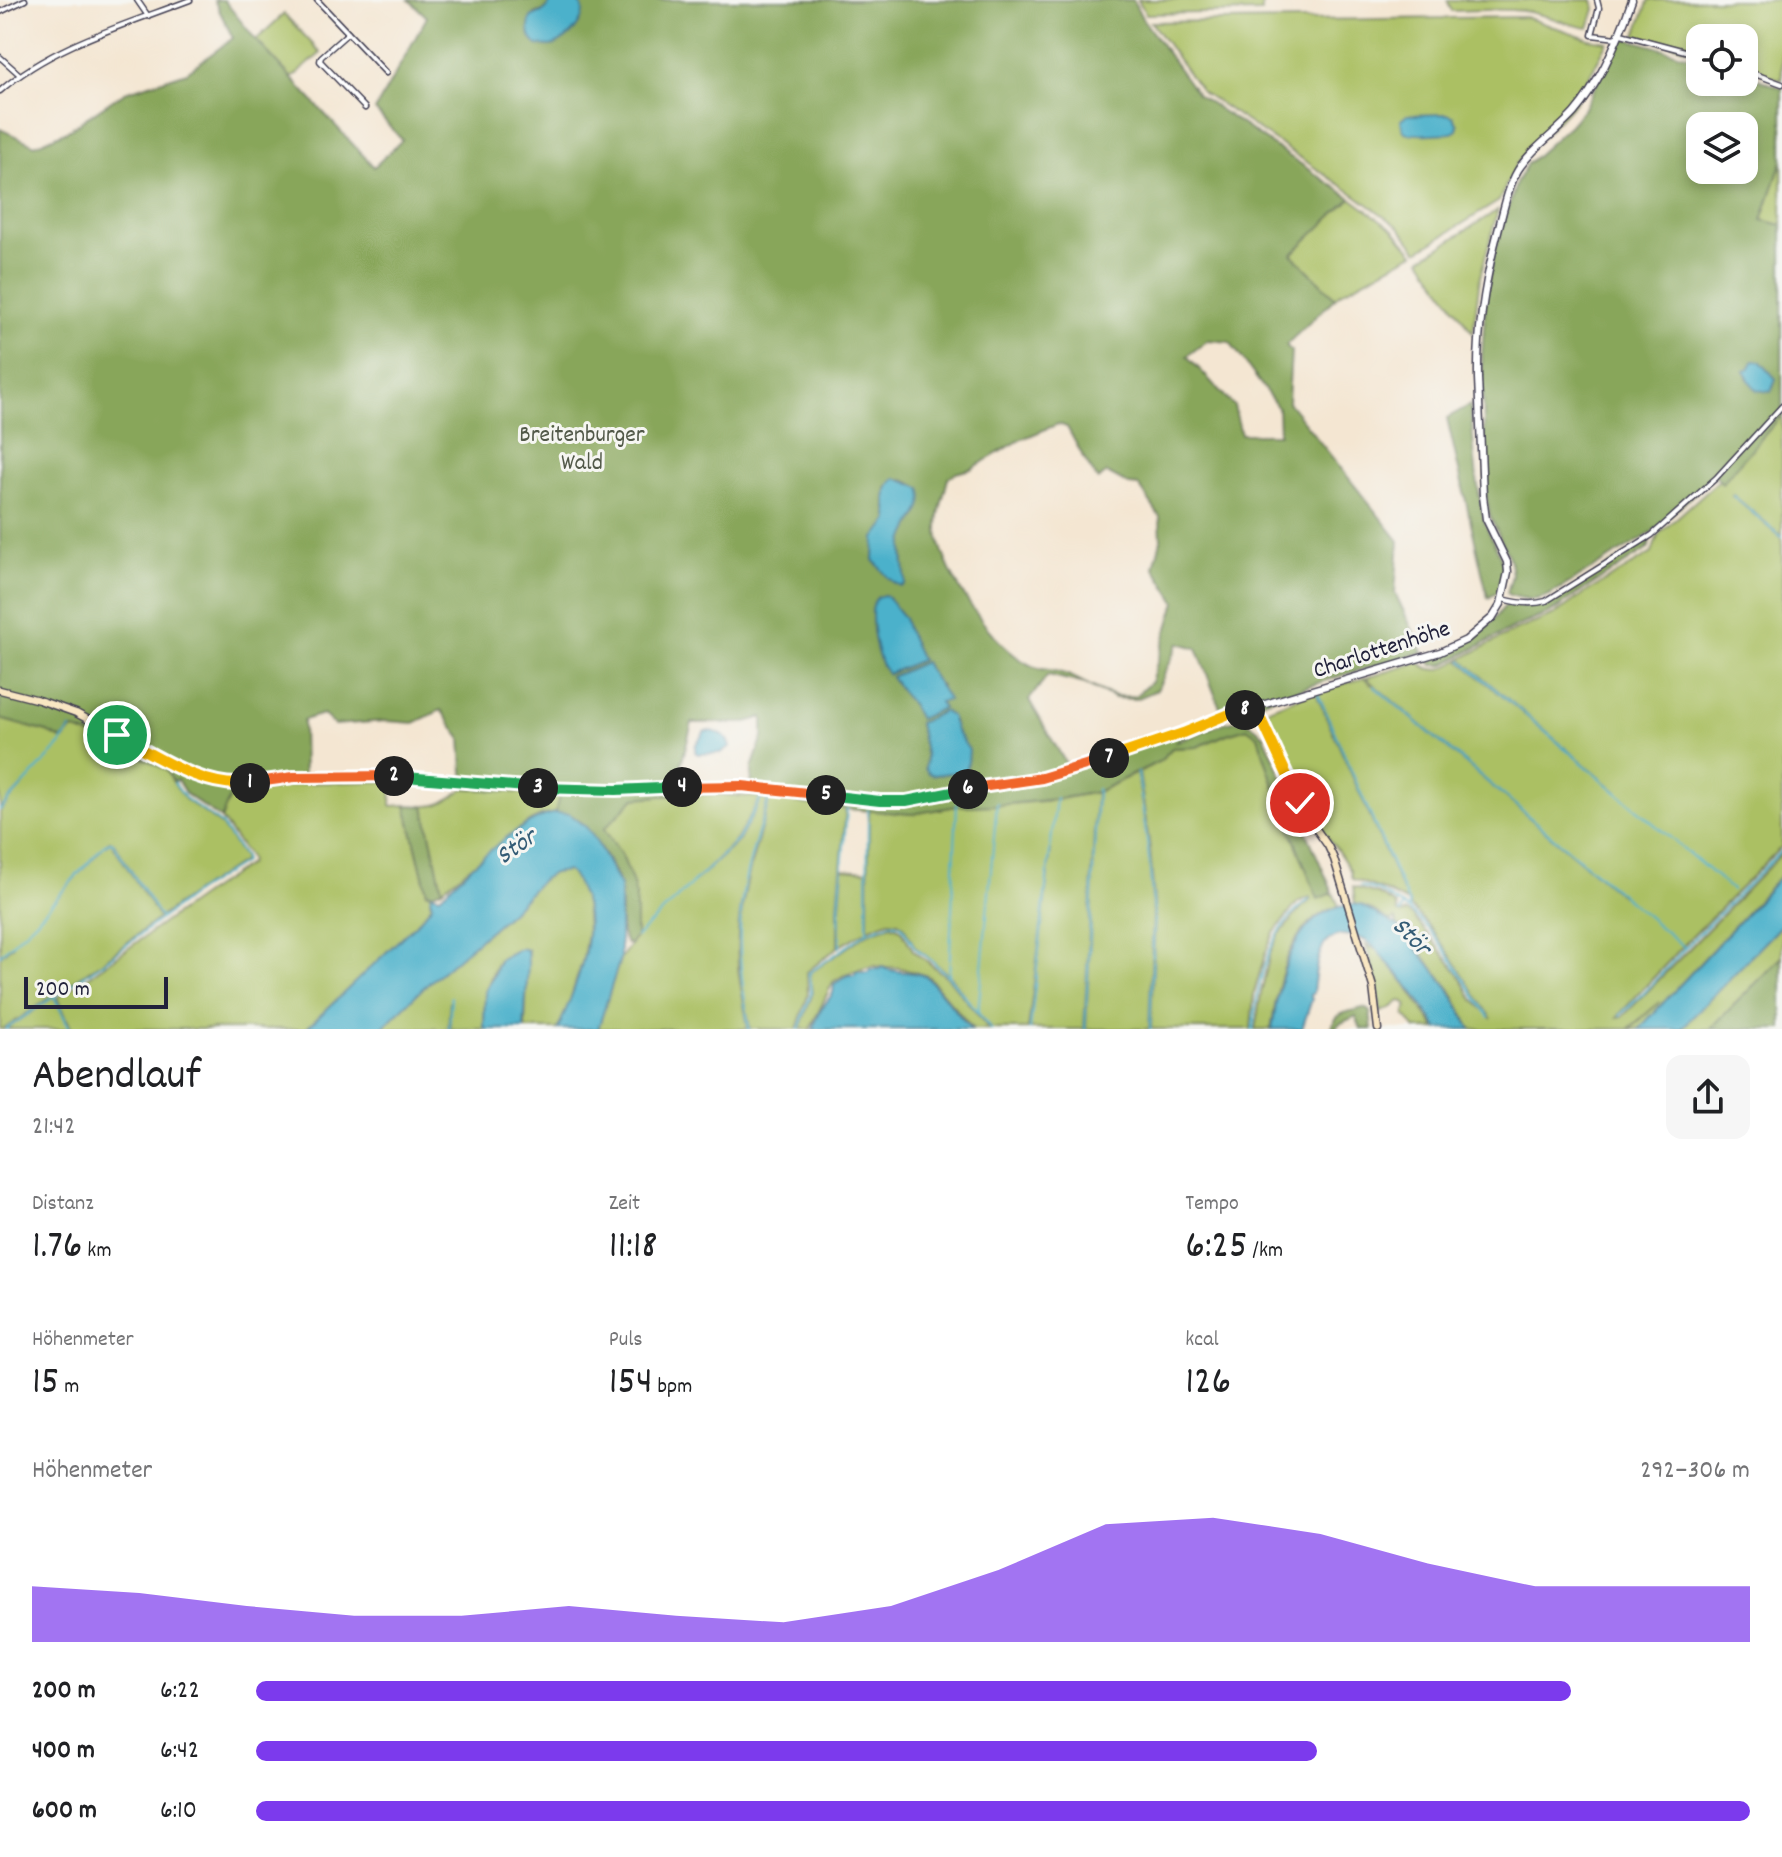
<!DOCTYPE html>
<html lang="de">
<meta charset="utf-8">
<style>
:root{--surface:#fff;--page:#f6f6f6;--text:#202124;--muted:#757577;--accent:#7c3aed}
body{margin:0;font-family:Dekko,sans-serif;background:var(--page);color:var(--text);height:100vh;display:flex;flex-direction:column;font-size:30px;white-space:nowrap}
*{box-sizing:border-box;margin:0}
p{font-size:26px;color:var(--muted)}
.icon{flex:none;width:44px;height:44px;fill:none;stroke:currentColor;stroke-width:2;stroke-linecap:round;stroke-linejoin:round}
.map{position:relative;height:1029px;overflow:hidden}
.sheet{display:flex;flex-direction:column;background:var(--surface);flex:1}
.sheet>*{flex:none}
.controls{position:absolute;left:1686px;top:24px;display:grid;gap:16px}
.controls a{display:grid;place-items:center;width:72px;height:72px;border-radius:16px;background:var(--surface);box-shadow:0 4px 12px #0003;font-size:40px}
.scale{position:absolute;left:24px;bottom:20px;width:144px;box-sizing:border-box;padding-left:8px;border:4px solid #22223b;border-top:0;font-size:22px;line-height:28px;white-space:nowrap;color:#22223b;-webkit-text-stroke:6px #f6f6f2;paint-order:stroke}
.pin{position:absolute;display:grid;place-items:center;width:68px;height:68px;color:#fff;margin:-34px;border:4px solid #fff;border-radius:50%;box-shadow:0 2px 8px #0007}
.km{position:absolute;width:40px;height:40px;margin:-20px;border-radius:50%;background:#222;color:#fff;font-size:22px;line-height:40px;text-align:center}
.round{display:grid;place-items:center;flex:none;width:84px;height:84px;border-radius:16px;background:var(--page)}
.head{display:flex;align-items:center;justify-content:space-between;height:136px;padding:0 32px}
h1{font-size:44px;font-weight:600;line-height:60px}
.figures{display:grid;grid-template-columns:repeat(3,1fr);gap:12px;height:136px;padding:8px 32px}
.figures div{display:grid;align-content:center}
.figures b{font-size:40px;font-weight:600}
.figures small{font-size:22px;font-weight:400}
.figures p{font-size:22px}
.chart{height:224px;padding:16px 32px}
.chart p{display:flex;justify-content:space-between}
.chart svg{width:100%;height:144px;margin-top:8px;fill:var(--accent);opacity:.7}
ul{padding:0 32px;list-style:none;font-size:26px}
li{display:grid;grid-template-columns:128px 96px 1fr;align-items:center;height:60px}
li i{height:20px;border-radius:10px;background:var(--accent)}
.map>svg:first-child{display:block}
</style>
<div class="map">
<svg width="1782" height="1029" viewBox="0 0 1782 1029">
<rect width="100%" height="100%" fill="#f6f6f2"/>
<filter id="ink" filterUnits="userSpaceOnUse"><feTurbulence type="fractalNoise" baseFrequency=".0125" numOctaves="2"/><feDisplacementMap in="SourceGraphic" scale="16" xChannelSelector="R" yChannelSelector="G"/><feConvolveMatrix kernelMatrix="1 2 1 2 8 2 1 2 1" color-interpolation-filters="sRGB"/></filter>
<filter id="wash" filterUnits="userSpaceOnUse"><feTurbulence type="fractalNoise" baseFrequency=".006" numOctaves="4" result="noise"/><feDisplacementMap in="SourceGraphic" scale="32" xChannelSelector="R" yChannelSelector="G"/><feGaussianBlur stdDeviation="1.8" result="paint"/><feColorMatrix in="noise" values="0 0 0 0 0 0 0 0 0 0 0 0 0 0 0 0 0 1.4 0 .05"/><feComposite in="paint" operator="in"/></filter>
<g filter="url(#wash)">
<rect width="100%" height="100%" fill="#f4e6d2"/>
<g fill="#abc064" stroke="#667150" stroke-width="2">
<polygon points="1138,0 1262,0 1262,12 1146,14"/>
<path d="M 1447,0 L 1593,0 L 1595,9 L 1589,28 C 1566,26 1546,13 1522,11 C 1499,8 1475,11 1452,11 Z"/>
<polygon points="1649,0 1782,0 1782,80 1744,66 1744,38 1700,38 1700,52 1636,35"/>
<polygon points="284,14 321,53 292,78 256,40"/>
<polygon points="1525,17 1590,39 1608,42 1575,102 1516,164 1499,201 1418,251 1399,227 1354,194 1201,91 1151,22"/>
<polygon points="1782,161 1782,225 1762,220"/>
<polygon points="1351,198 1394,230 1414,253 1340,293 1335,298 1292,254"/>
<polygon points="1498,210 1480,277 1473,333 1421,259"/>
<path d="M 1782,415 L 1782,536 L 1733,495 L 1732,496 L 1782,538 L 1782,846 L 1683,946 L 1617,1017 L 1623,1016 L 1643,996 L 1782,853 L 1782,874 L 1639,1029 L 1630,1029 L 1660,1002 L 1628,1029 L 1471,1029 L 1451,990 L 1400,927 L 1396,924 L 1397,921 L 1394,919 L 1392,922 L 1372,910 L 1355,904 L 1353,887 L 1378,894 L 1396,905 L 1398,913 L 1401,914 L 1406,912 L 1413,916 L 1459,974 L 1472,998 L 1492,1019 C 1465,983 1445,938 1410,907 L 1409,903 L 1380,889 L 1352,879 L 1350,870 L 1336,848 L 1304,807 L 1265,714 L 1268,709 L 1315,691 L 1403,892 L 1317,691 L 1364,678 L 1622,896 L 1366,678 L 1419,662 C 1433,675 1444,669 1459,660 L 1617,792 L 1461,659 L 1516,630 L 1552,616 L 1585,593 L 1652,553 L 1657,538 L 1661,532 L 1719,480 L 1722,482 Z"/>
<polygon points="0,719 47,732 64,740 73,729 126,749 167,770 173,782 185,799 221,825 244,858 243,861 195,892 160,917 114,843 110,841 105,844 54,901 105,845 111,842 159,918 102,962 4,1029 0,1029 0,956 13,945 0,954 0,811 25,783 0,809"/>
<path d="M 1247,728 L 1258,736 L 1279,801 L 1318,898 L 1333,893 L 1339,906 C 1286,923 1279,981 1271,1029 L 1255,1029 L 1261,993 L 1270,953 L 1278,936 L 1302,907 L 1311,900 L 1310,897 L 1298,902 L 1274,933 L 1265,954 L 1254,994 L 1251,1029 L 1151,1029 L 1155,913 L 1150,848 L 1139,772 L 1160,761 L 1172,748 L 1197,747 L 1227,734 Z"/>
<polygon points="1137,773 1148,847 1153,913 1149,1029 1086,1029 1097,792"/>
<path d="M 392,781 L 391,806 L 406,805 L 427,893 L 432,894 L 430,901 L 432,905 L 418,922 L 306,1029 L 72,1029 L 57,998 C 122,955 183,906 249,864 L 250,859 L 221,819 L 231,794 L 251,793 L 304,783 Z"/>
<path d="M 464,788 L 560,796 L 555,813 L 541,816 L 530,821 L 442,889 L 424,806 C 441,807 451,798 464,788 Z"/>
<polygon points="1096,792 1084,1029 1030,1029 1051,849 1028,1029 992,1029 977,1012 949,975 915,947 903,925 898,922 889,921 868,929 869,810 912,814 957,806 997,805 1056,800"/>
<path d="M 709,794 L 761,797 L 737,839 L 693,883 L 739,841 L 761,799 L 768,800 C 751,855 734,908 738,967 C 740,987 745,1008 748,1029 L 598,1029 L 620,959 L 636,937 L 636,897 L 632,881 L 622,856 L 604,829 L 635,797 Z"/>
<path d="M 770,798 L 846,808 L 838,907 L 838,947 L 807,972 L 808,995 L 797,1029 L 750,1029 C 747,1009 742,988 740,968 C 735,910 754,853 770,798 Z"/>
<polygon points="843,869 867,871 867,930 840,946 840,907"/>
<polygon points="561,871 567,871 573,875 585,896 587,933 583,959 570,1000 558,1029 525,1029 528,950 520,948 500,959 496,965 485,992 484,1029 450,1029 450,1000 448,1029 381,1029 423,988 511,912 540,881 553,873"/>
<polygon points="1782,924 1782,957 1710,1029 1681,1029"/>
<polygon points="891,925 901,929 913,950 948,978 989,1029 973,1029 928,976 900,968 872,966 846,974 833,982 810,1029 800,1029 812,995 810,973 868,933"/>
<polygon points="1366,945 1378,950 1407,986 1436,1029 1416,1029 1405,1015 1407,1006 1404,1002 1400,1001 1391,1008 1381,1012 1376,979"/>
<polygon points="54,997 70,1029 7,1029"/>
</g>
<g fill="#88a65a" stroke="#55644a" stroke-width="2" fill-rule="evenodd">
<path d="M 214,0 L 224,0 L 256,40 L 374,167 L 402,140 L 375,110 L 427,17 L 409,0 L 552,0 L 546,10 L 534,14 L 579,3 L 573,0 L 1133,0 L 1142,18 L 1197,94 L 1351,198 L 1292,254 L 1335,298 L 1286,345 L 1291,351 L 1288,402 L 1399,541 L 1395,593 L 1423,652 L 1340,676 L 1233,711 L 1180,738 L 1176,742 C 1207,734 1240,702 1265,737 L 1333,893 L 1318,899 L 1279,801 L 1258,736 L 1247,728 L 1227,734 L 1197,747 L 1172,748 L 1160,761 L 1097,792 L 1057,799 L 998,805 L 957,806 L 912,814 L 833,808 L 751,796 L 752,768 L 763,737 L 763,717 L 743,723 L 692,723 L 673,795 L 635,798 L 604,829 L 622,856 L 632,881 L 636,897 L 636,937 L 630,944 L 626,944 C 617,927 623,907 620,889 C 618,874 591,830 578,820 C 571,814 564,814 555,813 L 559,796 L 464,788 L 461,738 L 441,710 L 414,723 L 386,721 L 334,725 L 323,714 L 303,720 L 304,783 L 251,793 L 231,794 L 221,819 L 186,794 L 177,780 L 173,782 L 167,770 L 126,749 L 73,729 L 70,729 L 63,740 L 47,732 L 0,719 L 0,129 L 35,145 L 65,132 L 125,92 L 187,72 L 233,38 ZM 1208,340 L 1230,342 L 1278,408 L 1279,434 L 1241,434 L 1234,406 L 1187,356 ZM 1058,424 L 1067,427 L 1086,462 L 1098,480 L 1107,473 L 1129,485 L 1139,486 L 1160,517 L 1161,540 L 1154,567 L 1176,602 L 1151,682 L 1135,696 C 1129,696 1122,697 1116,696 C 1098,692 1082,680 1065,674 C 1054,669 1041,671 1030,665 C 993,646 947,579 939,538 C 935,519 944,497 948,478 L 956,473 L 971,469 L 1022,439 ZM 902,479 L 917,486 L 918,514 L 906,534 L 903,546 L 905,583 L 892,581 L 874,560 C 874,539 877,537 889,520 L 886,505 L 887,488 ZM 884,595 L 887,597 L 904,618 L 907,629 L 921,660 L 889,674 C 886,670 883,667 881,663 C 876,651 866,607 877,598 C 879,596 882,596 884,595 ZM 1179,643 L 1197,648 L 1222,713 L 1166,737 L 1068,767 L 1029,700 L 1048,675 L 1085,684 L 1115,698 L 1136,699 L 1157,690 ZM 924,662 L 935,681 L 941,685 L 939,702 L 942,708 L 919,718 L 918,714 L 891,677 ZM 953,720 L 955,731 L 961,740 L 965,771 L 934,775 L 925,769 L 926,758 L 919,723 Z"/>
<path d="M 1621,37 L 1700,59 L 1700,82 L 1744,82 L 1744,74 L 1782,88 L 1782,161 L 1762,220 L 1782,225 L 1782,415 L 1722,483 L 1715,475 L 1650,534 L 1551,594 C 1533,603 1527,599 1509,595 L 1507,593 L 1512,575 L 1510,560 L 1490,516 L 1486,495 L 1482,355 L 1486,297 L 1494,253 L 1517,181 L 1527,164 L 1570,125 L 1583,110 ZM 1700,126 L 1744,126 L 1744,170 L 1700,170 ZM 1756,360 L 1761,362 L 1776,379 L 1773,388 L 1748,379 L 1745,371 L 1749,369 L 1754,361 Z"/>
<path d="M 1470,405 C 1474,442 1475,480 1483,516 C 1487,536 1504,553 1503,574 C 1503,587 1499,592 1488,598 L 1447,418 Z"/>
<path d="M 1650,540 L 1649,547 L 1645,551 L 1582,591 L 1550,613 L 1515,627 L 1443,665 L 1433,665 L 1426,659 C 1450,652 1471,644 1489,625 C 1495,619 1500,611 1506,605 L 1526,607 L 1548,603 Z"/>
<polygon points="406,805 424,806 442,889 433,893 427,892"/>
<polygon points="1782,957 1782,1029 1710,1029"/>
<path d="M 1363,1008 L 1370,1011 L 1372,1029 L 1361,1029 L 1356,1016 L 1339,1024 L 1335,1029 L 1331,1029 C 1337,1010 1346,1013 1363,1008 Z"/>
</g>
<g fill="#4cb1cb" stroke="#376a83" stroke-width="2">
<path d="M 552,0 C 558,0 566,0 572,0 C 599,6 570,43 550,46 C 546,46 541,45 537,45 C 527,38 528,27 531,17 L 546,10 Z"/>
<path d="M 1447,114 L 1453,116 L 1458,125 L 1457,130 L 1452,133 C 1443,133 1412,137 1405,132 C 1401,129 1402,124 1401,120 L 1407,115 Z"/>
<polygon points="1754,360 1757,360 1761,362 1776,379 1771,392 1757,390 1750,382 1745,371 1749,369"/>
<path d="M 896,478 L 921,488 C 929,509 907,524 904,543 C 901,556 906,570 905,583 L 902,586 C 890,584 882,569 874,560 L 875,538 L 889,520 C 887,505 882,489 896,478 Z"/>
<path d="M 884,595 L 887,597 L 904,618 L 907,629 L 921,660 L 888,674 C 886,671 883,667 881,663 C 876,651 866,607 877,598 C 879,596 881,596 884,595 Z"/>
<path d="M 924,662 C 931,676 941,686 948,700 L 939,702 L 943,708 L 919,719 L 912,706 L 891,677 Z"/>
<polygon points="944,711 951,716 956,731 969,750 968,762 965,771 934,775 930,774 925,769 926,758 919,723"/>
<path d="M 705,731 C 717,731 728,735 730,748 L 721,753 L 698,754 L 695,752 L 696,744 Z"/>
<path d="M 555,813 L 569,814 L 587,828 L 596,841 L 620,886 L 620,959 L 598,1029 L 558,1029 C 574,992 601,929 580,891 C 575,881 577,878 567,871 L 553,873 L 540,881 L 511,912 L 423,988 L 381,1029 L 306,1029 L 418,922 L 430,908 L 432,905 L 430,897 L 432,894 L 440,896 C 470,869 515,821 555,813 Z"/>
<polygon points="1782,875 1782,924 1681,1029 1639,1029"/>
<path d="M 1352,904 L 1360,905 L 1399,927 L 1448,987 L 1471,1029 L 1438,1029 C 1421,1002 1408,983 1385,960 C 1380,954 1375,946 1368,942 C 1366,940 1359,938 1356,937 C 1317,925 1316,967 1313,993 L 1310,995 L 1312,999 L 1302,1029 L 1272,1029 C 1278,987 1287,937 1323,914 C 1331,908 1343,906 1352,904 Z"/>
<polygon points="520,948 527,950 528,963 524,1029 484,1029 485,992 494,975 497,965 500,959"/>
<path d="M 882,967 C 895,974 911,970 925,976 C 933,980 961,1019 971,1029 L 813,1029 L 820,1011 L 833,993 L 834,984 L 848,975 L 855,975 L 856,972 L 868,972 L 870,969 L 879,969 Z"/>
</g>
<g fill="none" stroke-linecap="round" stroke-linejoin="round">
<g stroke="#4cb1cb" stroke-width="2">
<polyline points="1733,496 1782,537"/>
<polyline points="1462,661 1732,890"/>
<polyline points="1374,686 1685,948"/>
<polyline points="1317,692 1409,904 1409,910"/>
<polyline points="1138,773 1148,848 1154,913 1150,1029"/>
<polyline points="0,810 60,745 71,729"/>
<polyline points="1360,886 1377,890 1403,906 1400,913"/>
<path d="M 1403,906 C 1437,928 1465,984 1489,1017"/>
<polyline points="867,932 868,810"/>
<path d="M 636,937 L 738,840 L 761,798 L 769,799 C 761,827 750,854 745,882 C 735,932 741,980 749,1029"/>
<polyline points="840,948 839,907 847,809"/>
<polyline points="0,955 35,922 105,844 111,842 113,843 160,917"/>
<polyline points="949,975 957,804"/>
<polyline points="55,998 70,1029"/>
<polyline points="978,1013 997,803"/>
<polyline points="1620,1015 1642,995 1685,948 1782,850"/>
<polyline points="6,1029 103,963 196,892 244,862 244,857 221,824 185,798 174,783"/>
<polyline points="449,1029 451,997"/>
<polyline points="799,1029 811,994 809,973 867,932 892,923 902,926 915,948 931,960 949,977 991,1029"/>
<polyline points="1030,1029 1056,798"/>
<polyline points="1085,1029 1097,789"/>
<path d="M 1253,1029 C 1258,980 1267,930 1310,899"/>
</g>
</g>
</g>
<g filter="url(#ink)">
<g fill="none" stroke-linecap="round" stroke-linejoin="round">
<defs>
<g id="minor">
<polyline points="137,0 148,16"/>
<polyline points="317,0 386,73"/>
<polyline points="1597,0 1599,8 1592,35 1617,38"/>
<polyline points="0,12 25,0"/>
<polyline points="348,33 321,57 320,61 365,108"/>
<polyline points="1621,34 1700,55"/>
<polyline points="0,57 19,74"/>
<polyline points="1744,70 1782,84"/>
<path d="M 0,91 C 53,45 125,25 190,0"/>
<path d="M 1503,599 C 1517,603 1532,605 1546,601 L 1652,535 L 1716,478 L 1782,406"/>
</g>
<path id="tertiary" d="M 1253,712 L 1262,705 L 1440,652 L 1466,640 L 1493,617 L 1501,604 L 1508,572 L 1507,562 L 1486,519 L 1483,496 L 1478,378 C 1477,327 1486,276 1499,227 C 1504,208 1508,187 1518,170 C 1531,149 1557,132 1574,113 C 1600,83 1619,38 1632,0"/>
<polyline id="secondary" points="0,690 39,700 76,713 171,764 209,780 226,785 245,784 294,777 399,776 485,785 579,790 616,790 702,786 748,787 880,801 914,800 967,789 1042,778 1065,773 1140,748 1234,712 1249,711 1262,721 1304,812 1328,846 1334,859 1373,987 1378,1029"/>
</defs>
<use href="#minor" stroke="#423f52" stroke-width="7"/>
<use href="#tertiary" stroke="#423f52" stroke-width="9"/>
<use href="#secondary" stroke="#423f52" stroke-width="9"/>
<use href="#minor" stroke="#fff" stroke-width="4"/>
<use href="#tertiary" stroke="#fff" stroke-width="6"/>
<use href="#secondary" stroke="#f9e7c3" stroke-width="6"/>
</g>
</g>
<g fill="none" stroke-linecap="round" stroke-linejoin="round" filter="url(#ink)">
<defs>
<path id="split-1" d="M 117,735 C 156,756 205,790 250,783"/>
<polyline id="split-2" points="250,783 294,777 394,776"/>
<polyline id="split-3" points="394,776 538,788"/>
<polyline id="split-4" points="538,788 616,790 682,787"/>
<polyline id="split-5" points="682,787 742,786 826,795"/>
<polyline id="split-6" points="826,795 880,801 906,801 968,789"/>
<polyline id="split-7" points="968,789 1042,778 1109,758"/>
<polyline id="split-8" points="1109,758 1183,733 1234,712 1245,710"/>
<polyline id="split-9" points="1245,710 1253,712 1262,721 1300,803"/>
</defs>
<use href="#split-1" stroke="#fff" stroke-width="16"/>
<use href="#split-2" stroke="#fff" stroke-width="16"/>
<use href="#split-3" stroke="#fff" stroke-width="16"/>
<use href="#split-4" stroke="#fff" stroke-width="16"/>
<use href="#split-5" stroke="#fff" stroke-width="16"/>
<use href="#split-6" stroke="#fff" stroke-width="16"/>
<use href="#split-7" stroke="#fff" stroke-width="16"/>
<use href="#split-8" stroke="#fff" stroke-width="16"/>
<use href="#split-9" stroke="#fff" stroke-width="16"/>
<use href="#split-1" stroke="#f5b400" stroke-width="10"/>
<use href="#split-2" stroke="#f0652b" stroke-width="10"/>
<use href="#split-3" stroke="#22a559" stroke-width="10"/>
<use href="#split-4" stroke="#22a559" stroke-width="10"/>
<use href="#split-5" stroke="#f0652b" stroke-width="10"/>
<use href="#split-6" stroke="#22a559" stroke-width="10"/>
<use href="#split-7" stroke="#f0652b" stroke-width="10"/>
<use href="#split-8" stroke="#f5b400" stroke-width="10"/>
<use href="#split-9" stroke="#f5b400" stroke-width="10"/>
</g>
<g text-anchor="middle" stroke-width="6" stroke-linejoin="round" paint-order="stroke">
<g font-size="24" fill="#525949" stroke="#f6f6f2">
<text x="582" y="441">Breitenburger<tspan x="582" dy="28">Wald</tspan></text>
</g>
<g font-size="24" fill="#22223b" stroke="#f6f6f2">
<text transform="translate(1381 648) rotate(-18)" y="8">Charlottenhöhe</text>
</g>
<g font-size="26" font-style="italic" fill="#335b75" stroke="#f6f6f2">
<text transform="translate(515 845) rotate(-35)" y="9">Stör</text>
<text transform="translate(1413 935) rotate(45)" y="9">Stör</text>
</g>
</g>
</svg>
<div class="controls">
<a><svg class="icon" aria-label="locate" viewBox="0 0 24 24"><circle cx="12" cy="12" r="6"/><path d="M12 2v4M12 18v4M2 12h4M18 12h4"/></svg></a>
<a><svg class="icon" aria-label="layers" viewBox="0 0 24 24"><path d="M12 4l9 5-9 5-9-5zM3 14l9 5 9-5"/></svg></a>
</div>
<div class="scale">200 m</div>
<div class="pin" style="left:117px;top:735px;background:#1e9e55"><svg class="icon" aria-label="arrive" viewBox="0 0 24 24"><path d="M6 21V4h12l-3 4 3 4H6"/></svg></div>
<div class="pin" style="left:1300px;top:803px;background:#d93025"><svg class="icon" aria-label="check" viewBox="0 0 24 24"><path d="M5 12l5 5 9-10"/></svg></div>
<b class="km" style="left:250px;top:783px">1</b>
<b class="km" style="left:394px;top:776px">2</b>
<b class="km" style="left:538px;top:788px">3</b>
<b class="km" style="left:682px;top:787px">4</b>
<b class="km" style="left:826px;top:795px">5</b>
<b class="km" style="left:968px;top:789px">6</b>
<b class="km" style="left:1109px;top:758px">7</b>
<b class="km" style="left:1245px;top:710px">8</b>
</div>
<section class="sheet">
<div class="head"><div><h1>Abendlauf</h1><p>21:42</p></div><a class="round"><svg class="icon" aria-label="share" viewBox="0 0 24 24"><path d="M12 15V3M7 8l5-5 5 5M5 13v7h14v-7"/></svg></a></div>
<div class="figures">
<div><p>Distanz</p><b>1.76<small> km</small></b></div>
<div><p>Zeit</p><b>11:18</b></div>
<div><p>Tempo</p><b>6:25<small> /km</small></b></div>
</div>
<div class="figures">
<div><p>Höhenmeter</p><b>15<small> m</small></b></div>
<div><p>Puls</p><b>154<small> bpm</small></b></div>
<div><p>kcal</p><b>126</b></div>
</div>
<div class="chart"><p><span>Höhenmeter</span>292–306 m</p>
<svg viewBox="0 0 160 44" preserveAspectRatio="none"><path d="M0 44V27L10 29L20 33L30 36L40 36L50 33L60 36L70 38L80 33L90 22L100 8L110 6L120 11L130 20L140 27L150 27L160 27V44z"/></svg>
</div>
<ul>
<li><b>200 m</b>6:22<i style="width:88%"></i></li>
<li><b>400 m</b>6:42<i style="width:71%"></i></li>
<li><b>600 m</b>6:10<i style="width:100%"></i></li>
</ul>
</section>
